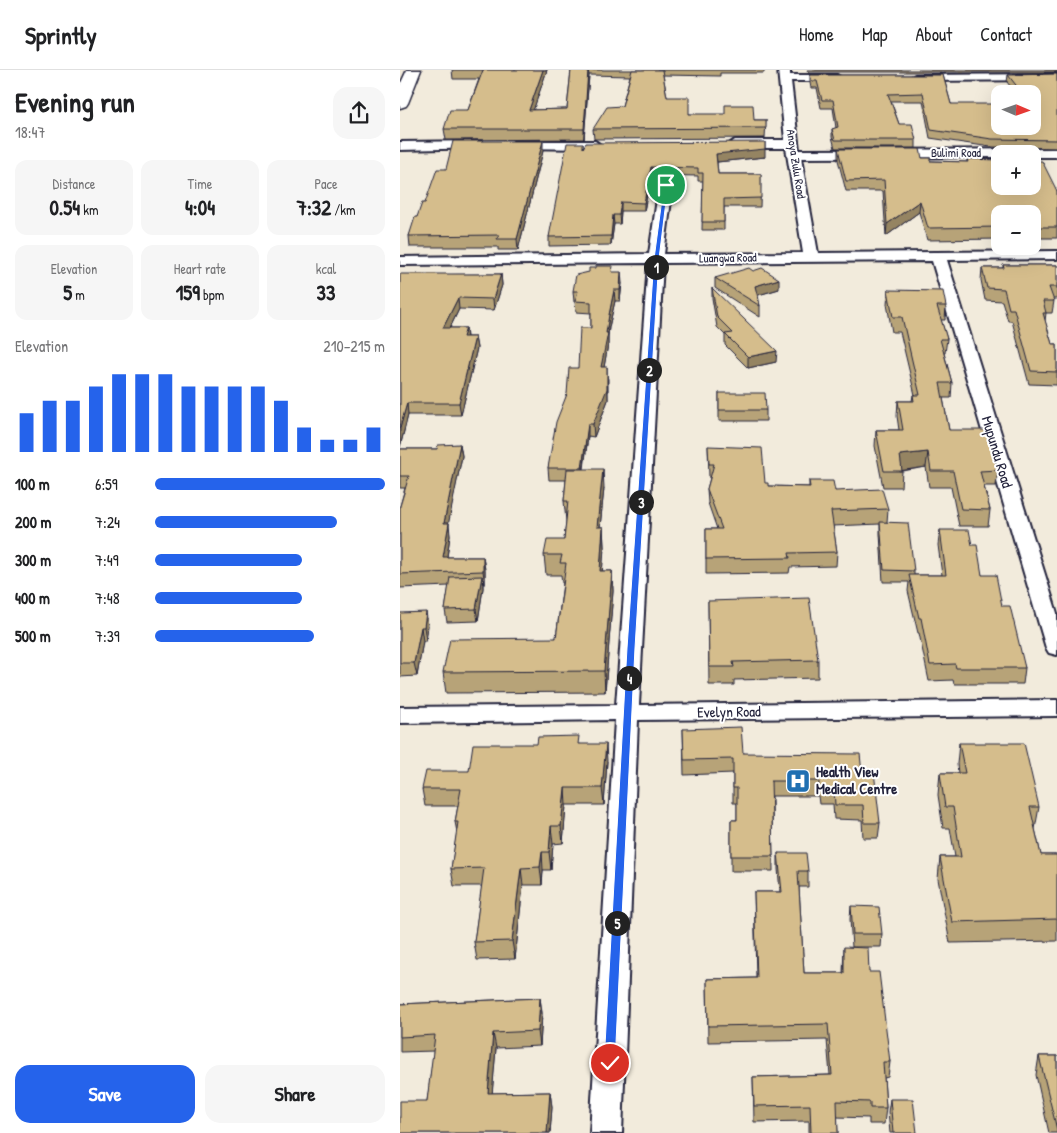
<!DOCTYPE html>
<meta charset="utf-8">
<style>
:root{--surface:#fff;--page:#f6f6f6;--text:#202124;--muted:#757577;--line:#e0e0e0;--accent:#2563eb}
body{margin:0;font-family:"Patrick Hand",sans-serif;background:var(--page);color:var(--text);height:100vh;display:flex;flex-direction:column;font-size:19px;white-space:nowrap}
*{box-sizing:border-box;margin:0}
p{font-size:16px;color:var(--muted)}
.icon{flex:none;width:28px;height:28px;fill:none;stroke:currentColor;stroke-width:2;stroke-linecap:round;stroke-linejoin:round}
.map{position:relative;flex:1;overflow:hidden}
.panel{display:flex;flex-direction:column;background:var(--surface);width:400px}
.panel>*{flex:none}
.needle{width:32px;rotate:92deg}
.fabs{position:absolute;left:591px;top:15px;display:grid;gap:10px}
.fabs a{display:grid;place-items:center;width:50px;height:50px;border-radius:10px;background:var(--surface);box-shadow:0 5px 20px #0002;font-size:25px}
.pin{position:absolute;display:grid;place-items:center;width:42px;height:42px;color:#fff;margin:-21px;border:2px solid #fff;border-radius:50%;box-shadow:0 1px 5px #0007}
.km{position:absolute;width:25px;height:25px;margin:-12px;border-radius:50%;background:#222;color:#fff;font-size:14px;line-height:25px;text-align:center}
.round{display:grid;place-items:center;flex:none;width:52px;height:52px;border-radius:15px;background:var(--page)}
.headline{display:flex;align-items:center;justify-content:space-between;height:85px;padding:0 15px}
h1{font-size:28px;font-weight:800;line-height:38px}
.figures{display:grid;grid-template-columns:repeat(3,1fr);gap:8px;height:85px;padding:5px 15px}
.figures div{display:grid;align-content:center;border-radius:12px;background:var(--page);text-align:center}
.figures b{font-size:21px;font-weight:800}
.figures small{font-size:14px;font-weight:400}
.figures p{font-size:14px}
.chart{height:140px;padding:10px 15px}
.chart p{display:flex;justify-content:space-between}
.chart svg{width:100%;height:90px;margin-top:5px;stroke:var(--accent);stroke-width:6}
.cta{display:flex;gap:10px;margin-top:auto;padding:10px 15px}
.cta a{flex:1;height:58px;border-radius:15px;background:var(--accent);color:#fff;font-size:20px;font-weight:800;line-height:58px;text-align:center}
.cta a+a{background:var(--page);color:var(--text)}
ul{padding:0 15px;list-style:none;font-size:16px}
li{display:grid;grid-template-columns:80px 60px 1fr;align-items:center;height:38px}
li i{height:12px;border-radius:6px;background:var(--accent)}
header{display:flex;align-items:center;gap:30px;box-sizing:border-box;height:70px;padding:0 25px;background:var(--surface);border-bottom:1px solid var(--line)}
header strong{font-size:24px}
nav{display:flex;gap:28px;margin-inline-start:auto;font-size:18px}
main{display:flex;flex:1;min-height:0}
.map>svg:first-child{display:block}
</style>
<header>
<strong>Sprintly</strong>
<nav><a>Home</a><a>Map</a><a>About</a><a>Contact</a></nav>
</header>
<main>
<section class="panel">
<div class="headline"><div><h1>Evening run</h1><p>18:47</p></div><a class="round"><svg class="icon" aria-label="share" viewBox="0 0 24 24"><path d="M12 15V3M7 8l5-5 5 5M5 13v7h14v-7"/></svg></a></div>
<div class="figures">
<div><p>Distance</p><b>0.54<small> km</small></b></div>
<div><p>Time</p><b>4:04</b></div>
<div><p>Pace</p><b>7:32<small> /km</small></b></div>
</div>
<div class="figures">
<div><p>Elevation</p><b>5<small> m</small></b></div>
<div><p>Heart rate</p><b>159<small> bpm</small></b></div>
<div><p>kcal</p><b>33</b></div>
</div>
<div class="chart"><p><span>Elevation</span>210–215 m</p>
<svg viewBox="0 0 160 44" preserveAspectRatio="none"><path d="M5 44V25M15 44V19M25 44V19M35 44V12M45 44V6M55 44V6M65 44V6M75 44V12M85 44V12M95 44V12M105 44V12M115 44V19M125 44V32M135 44V38M145 44V38M155 44V32"/></svg>
</div>
<ul>
<li><b>100 m</b>6:59<i style="width:100%"></i></li>
<li><b>200 m</b>7:24<i style="width:79%"></i></li>
<li><b>300 m</b>7:49<i style="width:64%"></i></li>
<li><b>400 m</b>7:48<i style="width:64%"></i></li>
<li><b>500 m</b>7:39<i style="width:69%"></i></li>
</ul>
<div class="cta"><a>Save</a><a>Share</a></div>
</section>
<div class="map">
<svg width="657" height="1063" viewBox="0 0 657 1063">
<rect width="100%" height="100%" fill="#f2ebdc"/>
<filter id="ink" filterUnits="userSpaceOnUse"><feTurbulence type="fractalNoise" baseFrequency=".02" numOctaves="2"/><feDisplacementMap in="SourceGraphic" scale="10" xChannelSelector="R" yChannelSelector="G"/><feConvolveMatrix kernelMatrix="1 2 1 2 8 2 1 2 1" color-interpolation-filters="sRGB"/></filter>
<g filter="url(#ink)">
<g fill="none" stroke-linecap="round" stroke-linejoin="round">
<defs>
<g id="street">
<polygon points="378,0 390,0 390,5 437,5 443,8 437,11 391,11 399,80 657,79 657,87 632,87 632,84 600,84 600,87 401,88 418,183 657,181 657,189 547,190 657,543 657,585 649,583 646,578 532,191 263,193 239,635 657,630 657,646 238,650 222,1063 190,1063 215,650 0,653 0,637 216,635 248,193 0,195 0,187 249,184 259,115 266,111 273,115 264,184 403,183 386,78 335,78 329,74 335,70 385,70"/>
<polygon points="657,4 657,10 515,11 509,8 515,5"/>
<polygon points="80,71 86,75 85,78 0,80 0,72"/>
<polygon points="115,71 195,71 201,75 195,79 110,78 109,75"/>
</g>
<polygon id="secondary" points="7,0 21,0 8,33 6,36 0,38 0,15"/>
</defs>
<use href="#street" stroke="#22223b" stroke-width="4"/>
<use href="#secondary" stroke="#22223b" stroke-width="3"/>
<use href="#street" fill="#fff" fill-rule="evenodd"/>
<use href="#secondary" fill="#fff" fill-rule="evenodd"/>
</g>
<g fill="#b7a378" stroke="#22223b">
<polygon points="52,0 147,0 133,40 167,39 171,0 364,0 364,3 320,3 320,6 263,5 267,27 289,44 354,50 366,50 365,68 194,69 193,59 222,36 230,6 189,5 184,69 46,70 44,59 68,40 79,9 53,9"/>
<polygon points="407,0 657,0 657,2 408,2"/>
<polygon points="657,4 657,78 591,77 530,68 523,31 491,31 499,54 516,70 516,78 435,78 432,67 432,59 436,58 433,38 421,38 417,18 411,18 410,13 410,5 543,5 551,34 632,56 632,24 616,24 607,12 608,5"/>
<polygon points="183,73 183,77 365,87 317,92 318,104 361,104 360,137 324,137 324,160 302,160 303,111 298,111 298,106 251,105 244,141 221,141 220,154 214,154 211,175 149,176 149,167"/>
<polygon points="438,79 522,88 530,91 567,92 567,89 657,121 657,168 632,168 632,144 600,144 600,169 527,170 519,142 486,166 483,121 446,121 438,90"/>
<polygon points="143,81 118,180 98,180 98,177 10,177 9,166 17,147 25,133 46,99"/>
<polygon points="603,195 657,195 657,229 653,229 654,231 652,243 646,243 645,251 652,274 657,274 657,315 629,314 612,251 608,251 602,231 585,230 581,210 582,198 603,198"/>
<polygon points="213,202 222,213 220,231 215,231 209,257 208,266 208,274 204,297 208,309 208,330 194,367 188,366 184,399 204,418 200,457 203,457 204,477 202,501 212,501 213,521 205,622 46,623 43,602 156,568 163,513 162,513 161,505 146,505 144,485 164,470 166,451 164,431 166,410 149,410 148,398 167,324 178,298 191,258 191,243 176,242 175,232 174,232 173,221"/>
<polygon points="101,204 102,215 94,240 59,239 50,258 66,258 67,267 75,267 77,278 61,345 8,345 0,377 0,205"/>
<polygon points="315,208 379,219 358,225 360,236 360,247 315,218"/>
<polygon points="312,218 376,292 348,298 325,275 325,265 317,257 312,228"/>
<polygon points="488,220 546,236 545,250 541,250 547,269 545,283 544,283 552,313 551,328 543,328 549,360 598,400 596,416 584,416 590,440 588,456 559,456 551,417 529,417 526,397 502,401 501,417 483,417 475,376 476,360 499,360 497,346 498,331 512,331 513,325 515,325 500,262 492,262 487,234"/>
<polygon points="319,323 366,340 366,351 319,351"/>
<polygon points="60,374 62,386 48,453 50,466 47,487 83,487 85,500 85,514 83,514 83,518 78,551 47,552 45,540 49,516 0,518 0,436 5,418 0,418 0,379 37,379"/>
<polygon points="308,376 365,413 368,416 409,417 409,411 435,421 488,439 487,452 514,501 514,505 542,505 538,475 540,460 572,475 582,505 602,536 625,598 623,614 554,614 553,610 529,611 519,563 518,563 508,521 509,512 483,512 480,464 480,454 433,456 437,482 436,496 390,497 389,503 306,504 306,459 317,459 308,433 307,419 310,408 309,408"/>
<polygon points="308,531 418,590 418,608 334,610 334,615 309,615"/>
<polygon points="0,543 28,555 26,571 23,571 17,606 0,607"/>
<polygon points="283,659 343,683 462,703 480,753 478,768 463,768 462,750 434,749 433,734 419,734 418,726 372,726 373,801 331,801 331,750 337,750 337,733 333,733 333,703 284,705"/>
<polygon points="559,673 639,737 635,759 641,785 657,785 657,871 550,873 538,809 540,787 555,787 550,758 543,758 538,725 540,703 558,703 557,694"/>
<polygon points="180,674 207,691 204,735 166,735 163,773 153,774 151,800 143,800 142,815 123,815 115,889 77,890 74,872 82,816 54,816 51,799 57,762 55,752 58,736 25,736 22,719 69,701"/>
<polygon points="378,783 408,801 408,817 399,817 404,903 443,903 444,877 469,902 490,992 488,1007 484,1008 486,1038 484,1054 469,1054 469,1048 437,1047 438,1063 409,1063 409,1051 354,1052 353,1007 430,1005 427,970 308,972 307,909 356,908 354,822 380,822 378,799"/>
<polygon points="451,836 482,864 481,877 452,877 450,849"/>
<polygon points="140,928 142,943 140,976 96,978 92,1023 150,1022 152,1037 150,1063 0,1063 27,1031 34,981 0,982 0,934"/>
<polygon points="639,986 657,986 657,1063 649,1063 636,1005"/>
<polygon points="490,1029 517,1063 490,1063 488,1042"/>
</g>
<g fill="#958462" stroke="#22223b">
<polygon points="143,0 147,0 130,50 129,40"/>
<polygon points="188,0 189,5 184,69 184,59"/>
<polygon points="143,71 143,81 118,180 117,169"/>
<polygon points="365,72 365,87 317,92 316,84"/>
<polygon points="251,97 251,105 244,141 244,133"/>
<polygon points="520,131 519,142 486,166 487,154"/>
<polygon points="221,132 221,141 220,154 219,145"/>
<polygon points="213,145 214,154 211,175 211,166"/>
<polygon points="221,202 222,213 220,231 220,220"/>
<polygon points="101,204 102,215 94,240 93,229"/>
<polygon points="379,209 379,219 355,226 355,216"/>
<polygon points="214,220 215,231 209,257 208,266 208,274 202,309 201,297 209,245"/>
<polygon points="58,228 59,239 44,270 43,258"/>
<polygon points="66,258 67,270 63,267"/>
<polygon points="75,267 77,278 61,345 59,333"/>
<polygon points="377,281 376,292 348,298 348,287"/>
<polygon points="207,297 208,330 194,367 193,354"/>
<polygon points="7,333 8,345 0,377 0,358"/>
<polygon points="188,354 188,366 182,410 182,398"/>
<polygon points="60,374 62,386 46,466 44,453"/>
<polygon points="528,382 526,397 499,401 500,385"/>
<polygon points="203,399 204,418 198,477 197,457"/>
<polygon points="49,453 50,466 45,500 43,487"/>
<polygon points="203,457 204,477 201,521 200,501"/>
<polygon points="83,487 85,500 85,514 83,501"/>
<polygon points="212,501 213,521 205,622 204,601"/>
<polygon points="82,506 83,518 78,551 76,539"/>
<polygon points="26,542 28,555 26,571 24,557"/>
<polygon points="21,557 23,571 17,606 14,593"/>
<polygon points="206,674 207,691 204,735 202,718"/>
<polygon points="165,718 166,735 163,773 161,756"/>
<polygon points="151,756 153,774 151,800 149,782"/>
<polygon points="142,782 143,800 142,815 140,797"/>
<polygon points="121,798 123,815 115,889 112,871"/>
<polygon points="140,928 142,943 140,976 138,961"/>
<polygon points="93,963 96,978 91,1038 88,1023"/>
<polygon points="150,1022 152,1037 150,1063 147,1063"/>
</g>
<g fill="#d5bd8c" stroke="#22223b">
<polygon points="83,0 143,0 129,40 167,39 171,0 188,0 184,59 44,59 50,40 68,40"/>
<polygon points="232,0 262,0 267,27 289,27 289,44 325,44 325,35 353,35 354,50 366,50 366,58 193,59 207,37 222,36"/>
<polygon points="657,4 657,70 592,69 531,60 523,23 488,24 499,54 512,54 516,70 435,70 432,59 438,57 433,30 422,30 417,11 412,11 410,5 543,5 551,34 600,34 600,56 632,56 632,24 623,24 608,5"/>
<polygon points="53,71 143,71 117,169 97,169 99,165 9,166 15,147 17,147 22,133 25,133 37,99 46,99"/>
<polygon points="365,72 365,79 316,84 318,104 361,104 361,128 324,129 324,152 302,152 303,103 298,103 298,98 251,97 244,133 221,132 219,145 213,145 211,166 149,167 167,73 183,73 183,78 186,73"/>
<polygon points="438,79 520,79 522,88 530,88 530,91 568,92 567,89 600,90 600,116 632,116 632,91 642,91 657,121 657,157 632,157 632,144 600,144 600,157 528,158 520,131 487,154 484,110 446,111"/>
<polygon points="603,195 657,195 657,217 649,217 654,231 643,231 646,243 643,243 652,274 657,274 657,302 631,301 614,239 609,239 604,219 587,218 582,198 604,198"/>
<polygon points="196,196 213,196 212,202 221,202 220,220 214,220 209,245 206,263 208,263 201,297 207,297 207,319 193,354 188,354 182,398 148,398 156,352 167,324 169,298 178,298 180,258 191,258 191,232 175,231 178,221 173,221 176,205 189,202 189,198 196,198"/>
<polygon points="349,198 353,201 362,198 379,209 355,216 360,236 315,208"/>
<polygon points="0,204 101,204 93,229 58,228 43,258 66,258 63,267 75,267 59,333 7,333 0,358"/>
<polygon points="312,218 377,281 348,287 325,264 333,263 317,247"/>
<polygon points="488,220 543,221 546,236 537,236 547,269 540,269 552,313 540,313 549,360 586,360 598,400 580,401 590,440 561,439 553,401 531,401 528,382 500,385 502,401 484,401 476,360 503,360 498,331 514,331 513,325 520,325 502,247 493,247"/>
<polygon points="319,323 365,323 366,340 319,340"/>
<polygon points="60,374 44,453 49,453 43,487 83,487 83,501 0,504 0,436 9,406 0,406 0,379 37,379 38,375"/>
<polygon points="308,376 362,378 365,413 368,413 368,416 410,417 409,411 433,411 435,421 482,419 488,439 431,441 437,482 389,483 390,488 306,489 306,459 322,459 307,419 314,394 309,394"/>
<polygon points="167,399 203,399 197,457 203,457 200,501 212,501 204,601 43,602 50,569 156,568 166,493 160,493 162,485 144,485 147,470 164,470 168,431 164,431"/>
<polygon points="480,452 508,453 514,501 484,500"/>
<polygon points="540,460 569,460 572,475 577,475 582,505 596,505 602,536 610,536 625,598 556,598 555,594 530,595 521,548 519,548 509,505 546,505"/>
<polygon points="82,506 76,539 45,540 50,507"/>
<polygon points="409,528 418,590 333,592 334,597 309,597 308,531"/>
<polygon points="26,542 24,557 21,557 14,593 0,593 0,543"/>
<polygon points="341,657 343,683 460,684 462,703 474,702 480,753 464,753 463,735 435,735 434,719 419,719 419,711 371,711 373,786 331,786 331,750 337,750 337,718 333,718 333,689 284,690 283,659"/>
<polygon points="179,666 178,674 206,674 202,718 165,718 161,756 151,756 149,782 142,782 140,797 121,798 112,871 74,872 84,798 51,799 58,752 55,752 61,719 22,719 26,701 69,701 73,674 137,674 138,667"/>
<polygon points="559,673 624,673 639,737 630,737 641,785 657,785 657,849 552,852 540,787 561,787 553,737 545,737 540,703 565,703"/>
<polygon points="378,783 406,783 408,801 398,801 404,903 444,903 444,877 468,878 469,902 479,902 490,992 483,992 486,1038 470,1038 470,1032 437,1031 438,1063 411,1063 410,1035 354,1036 353,1007 432,1005 428,954 308,956 307,909 357,908 354,822 382,822"/>
<polygon points="451,836 479,837 482,864 453,864"/>
<polygon points="140,928 138,961 93,963 88,1023 150,1022 147,1063 0,1063 0,1031 27,1031 35,965 0,967 0,934"/>
<polygon points="639,986 657,986 657,1060"/>
<polygon points="490,1029 513,1029 517,1063 493,1063"/>
</g>
</g>
<polygon fill="#2563eb" stroke="#fff" points="264,114 268,115 259,189 235,578 215,993 214,996 206,996 204,993 227,578 254,189"/>
<defs>
<symbol id="hospital-square" viewBox="-11 -11 22 22"><rect x="-9" y="-9" width="18" height="18" rx="4" fill="#1f6fb2" stroke="#fff"/><path d="M-5-5h3v3.5h4V-5h3V5h-3V1.5h-4V5h-3Z" fill="#fff"/></symbol>
</defs>
<g fill-rule="evenodd">
<use href="#hospital-square" x="384" y="697" width="28" height="28"/>
</g>
<g text-anchor="middle" stroke-width="4" stroke-linejoin="round" paint-order="stroke">
<g font-size="12" fill="#22223b" stroke="#fff">
<text x="556" y="87">Bulimi Road</text>
<text transform="translate(396 94) rotate(81)" y="4">Anoya Zulu Road</text>
<text transform="translate(328 188) rotate(-1)" y="4">Luangwa Road</text>
</g>
<g font-size="15" fill="#22223b" stroke="#fff">
<text transform="translate(597 382) rotate(73)" y="5">Mupundu Road</text>
<text transform="translate(329 642) rotate(-1)" y="5">Evelyn Road</text>
</g>
<g font-size="15" font-weight="bold" fill="#22223b" stroke="#fff" text-anchor="start">
<text x="416" y="707">Health View<tspan x="416" dy="17">Medical Centre</tspan></text>
</g>
</g>
</svg>
<div class="fabs">
<a><svg class="needle" viewBox="-14 -14 28 28"><path d="M0-13l5 13h-10z" fill="#e53935"/><path d="M0 13l5-13h-10z" fill="#757577"/></svg></a>
<a>+</a>
<a>−</a>
</div>
<div class="pin" style="left:266px;top:115px;background:#1e9e55"><svg class="icon" aria-label="arrive" viewBox="0 0 24 24"><path d="M6 21V4h12l-3 4 3 4H6"/></svg></div>
<div class="pin" style="left:210px;top:993px;background:#d93025"><svg class="icon" aria-label="check" viewBox="0 0 24 24"><path d="M5 12l5 5 9-10"/></svg></div>
<b class="km" style="left:256px;top:197px">1</b>
<b class="km" style="left:249px;top:300px">2</b>
<b class="km" style="left:241px;top:432px">3</b>
<b class="km" style="left:229px;top:608px">4</b>
<b class="km" style="left:217px;top:853px">5</b>
</div>
</main>
